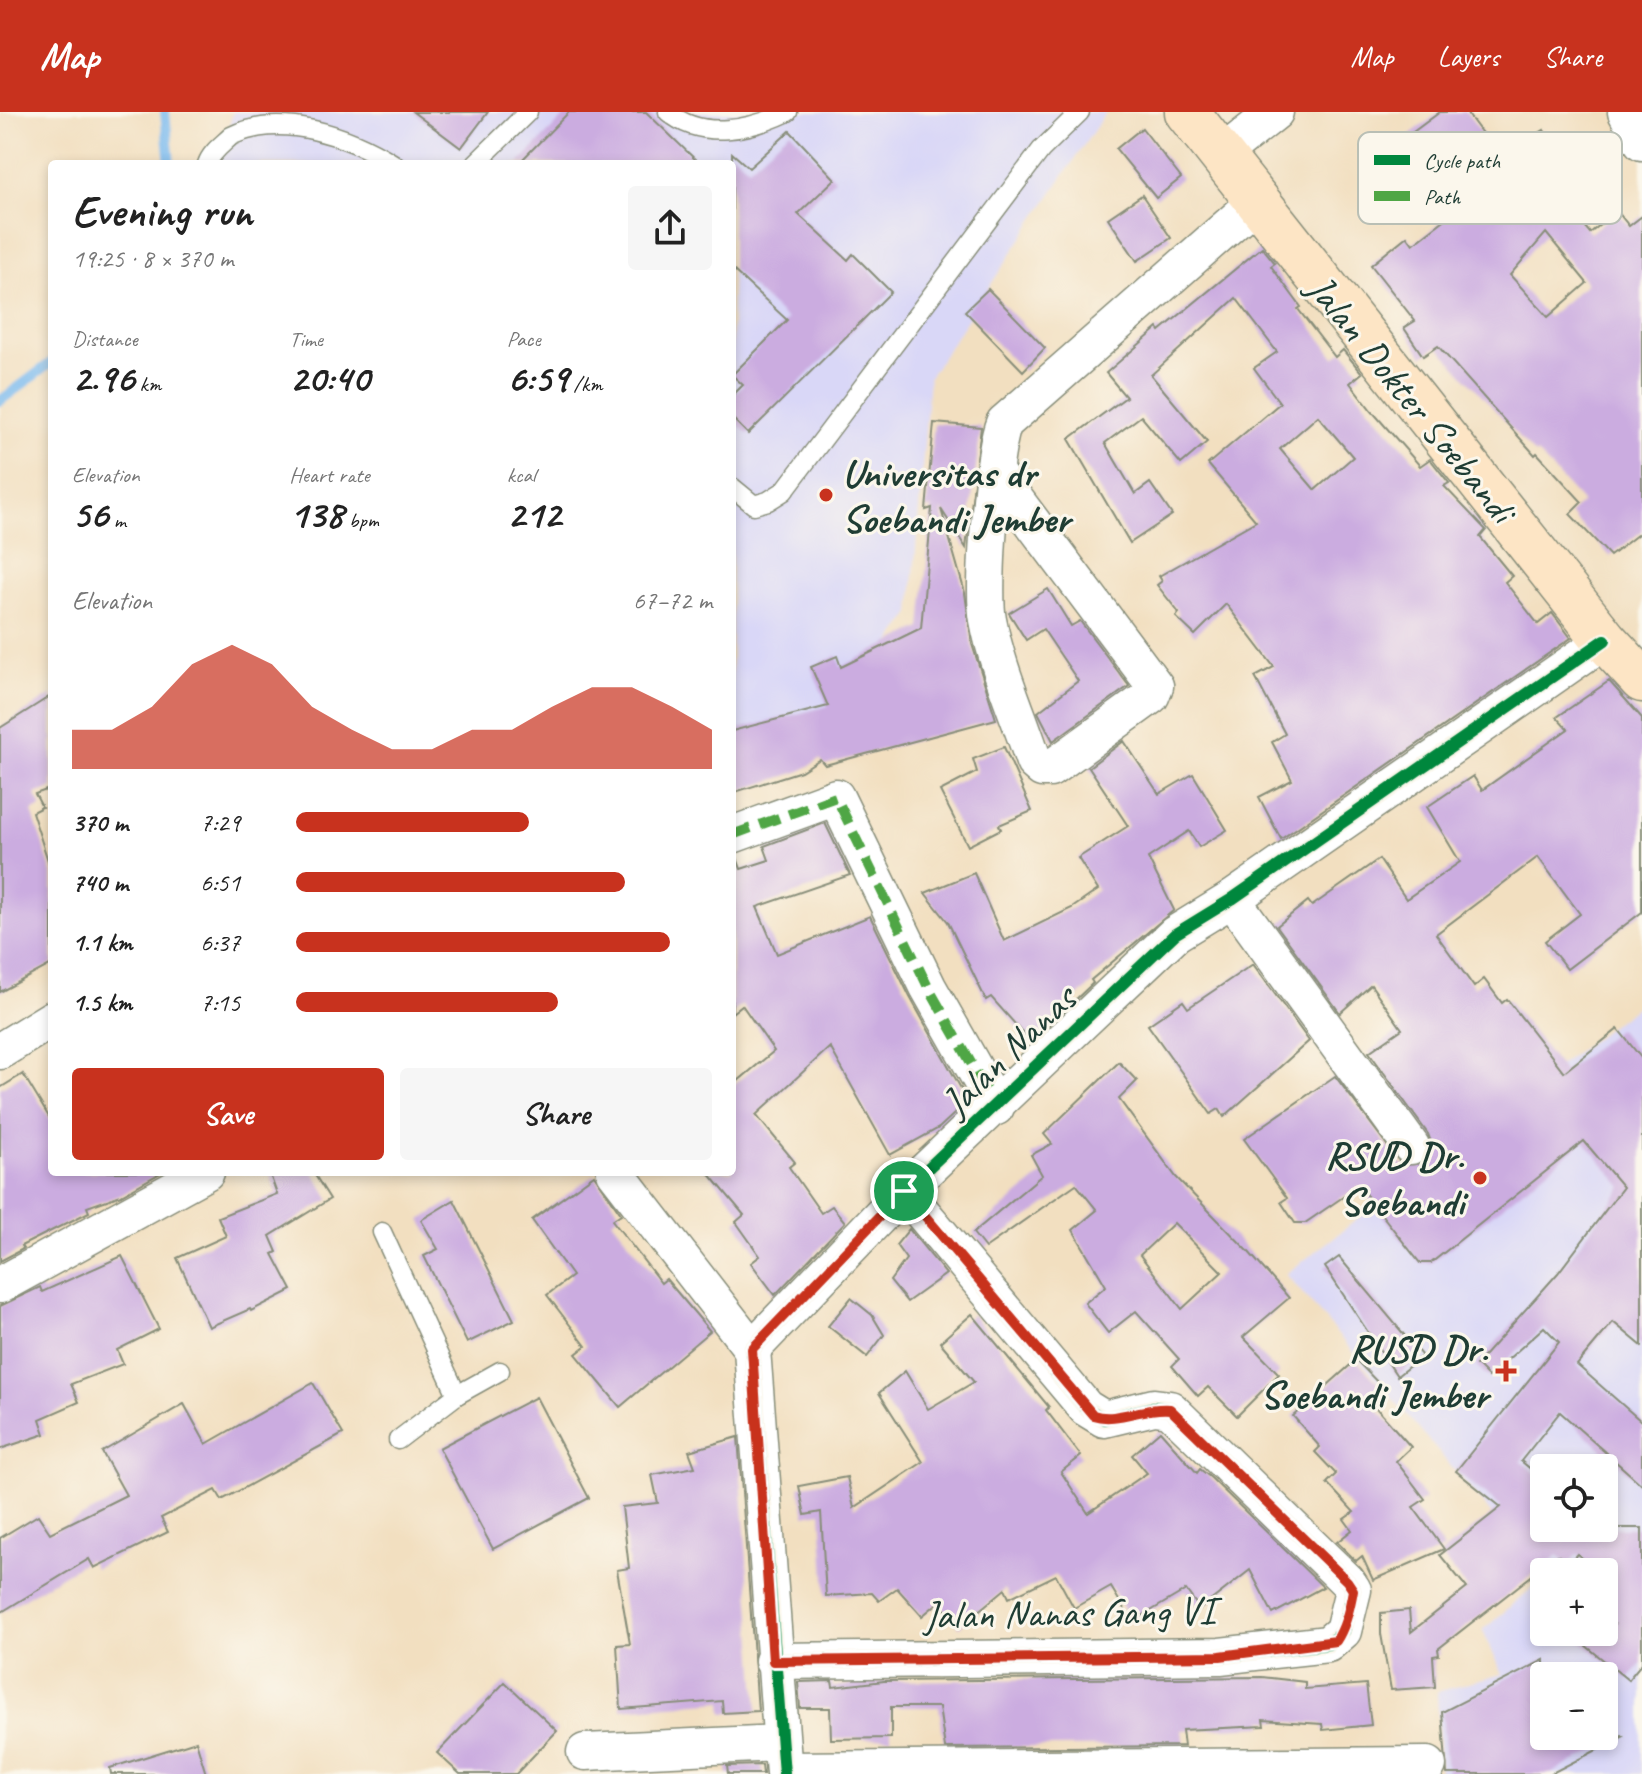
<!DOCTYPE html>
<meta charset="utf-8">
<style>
:root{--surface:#fff;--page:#f6f6f6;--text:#222;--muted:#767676;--accent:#c8321e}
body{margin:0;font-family:Caveat,sans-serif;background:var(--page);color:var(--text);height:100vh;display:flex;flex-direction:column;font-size:30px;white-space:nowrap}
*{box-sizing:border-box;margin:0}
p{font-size:26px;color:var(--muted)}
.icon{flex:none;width:44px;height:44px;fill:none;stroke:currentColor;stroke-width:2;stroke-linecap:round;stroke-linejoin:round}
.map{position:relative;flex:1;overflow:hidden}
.drawer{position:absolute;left:48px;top:48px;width:688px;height:1016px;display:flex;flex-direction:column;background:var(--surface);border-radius:8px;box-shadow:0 4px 12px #0003}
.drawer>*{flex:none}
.controls{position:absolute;left:1530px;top:1342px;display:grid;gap:16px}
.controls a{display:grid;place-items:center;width:88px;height:88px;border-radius:8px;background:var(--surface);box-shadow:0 4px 12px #0003;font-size:40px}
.pin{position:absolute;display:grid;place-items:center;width:68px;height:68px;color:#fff;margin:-34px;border:4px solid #fff;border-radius:50%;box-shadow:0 2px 8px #0007}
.round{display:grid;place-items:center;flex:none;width:84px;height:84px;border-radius:8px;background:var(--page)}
.head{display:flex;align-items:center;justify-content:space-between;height:136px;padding:0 24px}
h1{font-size:44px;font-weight:700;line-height:60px}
.metrics{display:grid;grid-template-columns:repeat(3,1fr);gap:12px;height:136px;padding:8px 24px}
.metrics div{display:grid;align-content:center}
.metrics b{font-size:40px;font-weight:700}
.metrics small{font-size:22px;font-weight:400}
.metrics p{font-size:22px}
.chart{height:224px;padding:16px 24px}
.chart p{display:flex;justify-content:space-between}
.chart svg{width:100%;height:144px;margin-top:8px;fill:var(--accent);opacity:.7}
.action{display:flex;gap:16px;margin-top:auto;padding:16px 24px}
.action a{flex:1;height:92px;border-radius:8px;background:var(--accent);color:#fff;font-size:32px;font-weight:700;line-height:92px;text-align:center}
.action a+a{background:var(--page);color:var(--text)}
ul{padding:0 24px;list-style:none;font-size:26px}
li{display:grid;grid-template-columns:128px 96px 1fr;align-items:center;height:60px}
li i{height:20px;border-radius:10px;background:var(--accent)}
header{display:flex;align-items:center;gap:48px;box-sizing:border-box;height:112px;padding:0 40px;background:var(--accent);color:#fff}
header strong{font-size:38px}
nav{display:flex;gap:44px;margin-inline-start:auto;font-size:28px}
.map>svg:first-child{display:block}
</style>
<header>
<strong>Map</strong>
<nav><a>Map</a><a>Layers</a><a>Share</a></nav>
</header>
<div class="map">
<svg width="1642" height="1662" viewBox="0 0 1642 1662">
<rect width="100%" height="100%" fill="#fbf7ec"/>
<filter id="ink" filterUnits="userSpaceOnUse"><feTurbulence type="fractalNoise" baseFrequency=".0125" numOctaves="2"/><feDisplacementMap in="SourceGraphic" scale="16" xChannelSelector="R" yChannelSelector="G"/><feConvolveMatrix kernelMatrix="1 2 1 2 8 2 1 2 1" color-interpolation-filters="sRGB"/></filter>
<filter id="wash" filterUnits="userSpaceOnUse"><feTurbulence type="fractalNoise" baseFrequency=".006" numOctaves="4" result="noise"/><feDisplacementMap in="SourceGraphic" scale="32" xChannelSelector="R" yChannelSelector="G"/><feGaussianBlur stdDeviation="1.8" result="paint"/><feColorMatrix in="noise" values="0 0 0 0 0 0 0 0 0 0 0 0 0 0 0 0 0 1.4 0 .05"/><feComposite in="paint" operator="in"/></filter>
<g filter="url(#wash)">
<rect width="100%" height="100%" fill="#f2dfc0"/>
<g fill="#d9d7f7" fill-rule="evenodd">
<polygon points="233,0 1106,0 929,265 911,501 839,607 732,618 732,52 219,52"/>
<path d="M 1642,890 L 1642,1662 L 1440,1662 L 1437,1580 L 1502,1562 L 1483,1518 L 1544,1466 L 1544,1520 L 1604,1520 L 1604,1460 L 1544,1463 L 1286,1162 ZM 1544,1356 L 1604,1356 L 1604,1416 L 1544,1416 ZM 1544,1564 L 1604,1564 L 1604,1624 L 1544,1624 Z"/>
</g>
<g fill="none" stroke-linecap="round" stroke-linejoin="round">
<g stroke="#7abaee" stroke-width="10">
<polyline points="165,0 170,52"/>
<polyline points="0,289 52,250"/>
</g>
</g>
<g id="blocks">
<g fill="#cbace0" fill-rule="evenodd">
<polygon points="413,0 488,0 461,36"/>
<polygon points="569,0 646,0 700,52 518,52"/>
<path d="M 1440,0 L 1466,0 L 1496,40 L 1473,56 L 1507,98 L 1545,67 L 1590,121 L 1617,99 L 1629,114 L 1642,104 L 1642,419 L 1610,444 L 1570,402 L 1582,390 L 1537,341 L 1535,343 L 1438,234 L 1423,244 L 1404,216 L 1415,209 L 1371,153 L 1407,124 L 1413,132 L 1461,95 L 1409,23 ZM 1546,121 L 1587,171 L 1548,205 L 1510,163 Z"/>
<polygon points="1142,16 1181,66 1156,86 1116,37"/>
<polygon points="1544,18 1556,39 1533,53 1521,32"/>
<polygon points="790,19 835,67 798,102 848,148 853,142 891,180 748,322 732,306 732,284 743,273 732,263 787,208 732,157 732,41 749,56"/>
<polygon points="1142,83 1171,126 1137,149 1108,106"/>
<path d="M 1262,135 L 1275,151 L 1271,154 L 1301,195 L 1298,197 L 1335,245 L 1343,238 L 1362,261 L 1350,271 L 1371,298 L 1420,354 L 1430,347 L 1449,371 L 1444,374 L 1486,418 L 1480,425 L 1512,464 L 1505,470 L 1538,512 L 1552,501 L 1571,526 L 1281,727 L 1259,685 L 1292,668 L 1272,630 L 1285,622 L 1255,565 L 1274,555 L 1226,492 L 1195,523 L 1176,505 L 1179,501 L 1157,473 L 1162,469 L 1159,464 L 1256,409 L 1208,352 L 1280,291 L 1254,256 L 1277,240 L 1236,186 L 1151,263 L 1207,330 L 1181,352 L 1141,304 L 1105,331 L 1135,382 L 1150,371 L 1172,403 L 1130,431 L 1069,327 L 1126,285 L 1106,261 L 1158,216 L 1160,219 ZM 1318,304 L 1353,345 L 1315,378 L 1280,337 Z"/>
<polygon points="988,177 1045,236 1023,259 965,199"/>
<polygon points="934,311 981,315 966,436 941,397 965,481 972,532 996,607 825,653 820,647 801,659 732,681 732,619 828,594 811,555 837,544 841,555 921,516 932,396 926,398"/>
<polygon points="1048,477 1071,514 1080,509 1129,574 1053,629 1038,600 1078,569 1043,517 1026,528 1009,501"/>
<polygon points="1609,569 1642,606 1642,800 1567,857 1545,829 1580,802 1538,745 1436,822 1474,875 1484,867 1502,891 1507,887 1564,960 1618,917 1642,947 1642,1234 1613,1210 1577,1253 1642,1310 1642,1373 1560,1300 1521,1349 1544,1368 1544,1416 1642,1416 1642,1551 1628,1568 1569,1520 1604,1520 1613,1513 1604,1514 1604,1460 1599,1460 1577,1442 1568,1452 1558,1443 1438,1537 1439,1543 1433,1544 1435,1575 1391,1578 1381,1522 1381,1501 1409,1498 1411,1520 1467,1476 1440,1443 1501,1395 1456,1359 1559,1230 1544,1215 1488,1265 1476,1253 1558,1161 1623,1075 1584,1029 1431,1151 1420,1151 1359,1074 1305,1111 1295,1111 1281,1090 1287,1086 1244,1027 1335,964 1402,1053 1423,1051 1432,1033 1428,1022 1369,940 1402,917 1371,873 1340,901 1277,814 1308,789 1312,794 1379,747 1406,787 1460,750 1427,695 1473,664 1482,678 1568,617 1557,605"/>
<polygon points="52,583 52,676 35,682 42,695 32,700 52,761 52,852 0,880 0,616"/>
<polygon points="1124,629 1159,682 1193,662 1227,718 1199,735 1189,719 1148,746 1174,798 1091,868 1093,871 1031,930 991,885 986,888 948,810 925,781 974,761 1004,829 1072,796 1098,778 1078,746 1128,714 1089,655"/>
<polygon points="1004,635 1032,699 999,713 1001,717 968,734 940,679 977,660 973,647"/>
<polygon points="825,711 850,763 757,795 777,842 870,804 910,885 968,989 939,1016 890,1043 830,935 756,1003 795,1050 789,1055 821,1101 832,1094 845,1110 775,1183 751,1151 760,1144 736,1110 744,1103 708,1060 732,1060 732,974 774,939 742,893 732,901 732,743 736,743 741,757 769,748 764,734"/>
<polygon points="1253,852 1309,929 1224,1005 1219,997 1211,1002 1148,913 1183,889 1188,896"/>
<path d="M 1119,950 L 1137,969 L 1119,987 L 1176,1065 L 1248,1139 L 1289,1186 L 1243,1225 L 1279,1262 L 1237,1304 L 1208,1275 L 1198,1284 L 1172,1254 L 1179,1247 L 1136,1199 L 1108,1221 L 1085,1191 L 1106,1174 L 1073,1118 L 1097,1098 L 1076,1072 L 985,1136 L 973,1121 L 1042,1063 L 1031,1043 L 1052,1032 L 1044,1022 ZM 1174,1111 L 1222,1160 L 1182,1197 L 1140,1143 Z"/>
<polygon points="23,962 52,1010 52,1060 162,1060 121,1083 87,1095 89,1100 21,1134 23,1137 0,1149 0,976"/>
<polygon points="269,1060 313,1060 330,1087 270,1124 277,1140 273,1142 292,1178 251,1199 250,1197 209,1215 177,1146 226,1124 218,1105 277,1082"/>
<polygon points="594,1063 621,1102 612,1108 661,1171 666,1167 710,1219 620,1295 576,1242 586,1234 547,1183 572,1164 532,1108"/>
<polygon points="454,1088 514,1208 467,1231 424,1144 438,1137 421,1108"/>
<polygon points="909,1117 946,1162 907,1190 890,1169 906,1147 896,1133"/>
<polygon points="122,1144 159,1217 117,1238 123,1252 71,1272 79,1290 40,1307 45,1322 0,1337 0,1194 40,1175 42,1180"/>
<polygon points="1339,1145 1422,1244 1397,1264 1325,1155"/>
<polygon points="851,1186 872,1203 884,1223 867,1245 828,1214"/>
<polygon points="972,1202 1049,1295 1046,1298 1081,1344 1061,1360 1088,1401 1147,1361 1132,1343 1160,1319 1197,1361 1200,1357 1211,1366 1323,1475 1273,1502 1250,1458 1200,1497 1186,1478 1132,1510 1111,1475 1074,1496 1056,1463 1009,1486 1005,1477 959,1515 939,1490 922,1504 897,1476 879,1489 872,1481 826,1484 821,1400 805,1403 799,1374 847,1365 854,1396 923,1350 879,1281 905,1259 928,1297 974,1270 940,1230"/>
<polygon points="1356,1248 1383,1276 1369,1288 1411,1335 1396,1349 1425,1387 1413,1395 1444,1437 1373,1468 1362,1444 1356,1449 1337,1430 1352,1418 1344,1407 1354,1400 1327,1371 1336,1362 1315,1340 1320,1335 1293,1304"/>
<polygon points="313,1271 343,1322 222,1388 216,1378 161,1406 168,1420 94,1456 89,1447 0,1501 0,1426 38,1403 50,1421 126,1383 102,1340 184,1292 206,1332"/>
<polygon points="536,1285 589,1386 493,1437 439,1336"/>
<polygon points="738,1325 758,1599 723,1601 722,1589 621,1597 617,1533 630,1532 617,1458 629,1456 622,1395 658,1391 652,1363 695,1355 689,1339"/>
<polygon points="1544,1548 1544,1624 1624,1624 1550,1662 1447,1662 1442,1600"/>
<polygon points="1262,1565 1305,1570 1305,1577 1366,1572 1371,1613 1323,1618 1322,1612 1263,1608 1264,1614 1182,1618 1184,1634 945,1636 939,1595 891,1595 891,1626 831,1627 830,1596 800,1596 798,1570 832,1569 833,1575 884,1569"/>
<polygon points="505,1570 557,1619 516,1662 460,1662 437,1641"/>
<polygon points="196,1629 206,1662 111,1662 110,1656"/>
<polygon points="762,1653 763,1662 728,1662 727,1654"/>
</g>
</g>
</g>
<g filter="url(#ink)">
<use href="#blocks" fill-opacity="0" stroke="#888e7a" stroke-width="2"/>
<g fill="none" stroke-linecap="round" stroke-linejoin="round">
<defs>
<g id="lane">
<path d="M 668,0 C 702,29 752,17 788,0"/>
<path d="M 207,52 C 211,40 222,33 231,24 C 281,0 348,23 394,52"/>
<polyline points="475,52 528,0"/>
<polyline points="732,375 754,393 768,389 784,379 1041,38 1080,0"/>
<polyline points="382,1120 457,1283"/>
<polyline points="398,1328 457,1283 500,1259"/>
</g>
<g id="street">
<polyline points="1626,0 1642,30"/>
<polyline points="1221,43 1275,0"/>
<path d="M 994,359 L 1155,574 L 1151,584 L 1050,657 L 1042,657 L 1034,650 C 1019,604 997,556 988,508 C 982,478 992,339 1004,311 L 1256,90"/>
<polyline points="732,723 836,685 928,875 996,995"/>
<polyline points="1232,787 1411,1034"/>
<polyline points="0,939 52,907"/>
<polyline points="615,1060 752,1237"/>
<polyline points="0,1173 206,1060"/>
<polyline points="773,1549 1220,1544 1328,1532 1343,1519 1353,1478 1347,1469 1170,1297 1154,1295 1104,1307 1086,1296 904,1079"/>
<polyline points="585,1640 780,1631"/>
<polyline points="784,1658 1428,1653"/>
<polyline points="784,1662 752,1237 904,1079 1175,822 1232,787 1605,528"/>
</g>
<polyline id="secondary" points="1187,0 1605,528 1642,568"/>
</defs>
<use href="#lane" stroke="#888e7a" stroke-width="21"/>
<use href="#street" stroke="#888e7a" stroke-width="39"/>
<use href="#secondary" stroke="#888e7a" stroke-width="47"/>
<use href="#lane" stroke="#fff" stroke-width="18"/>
<use href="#street" stroke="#fff" stroke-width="36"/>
<use href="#secondary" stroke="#fde5c5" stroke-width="44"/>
<polyline stroke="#4fa644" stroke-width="10" stroke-dasharray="20 10" stroke-linecap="butt" points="732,723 836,685 928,875 996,995"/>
<defs>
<g id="cycleway">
<polyline points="773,1549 1220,1544 1328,1532 1343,1519 1353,1478 1347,1469 1170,1297 1154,1295 1104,1307 1086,1296 904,1079"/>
<polyline points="784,1662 752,1237 904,1079 1175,822 1232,787 1605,528"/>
</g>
</defs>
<use href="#cycleway" stroke="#fbf7ec" stroke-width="17"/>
<use href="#cycleway" stroke="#00873e" stroke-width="12"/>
</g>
</g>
<g fill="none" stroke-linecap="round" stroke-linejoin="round" filter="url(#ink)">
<defs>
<path id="route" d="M 904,1079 L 1093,1303 C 1117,1311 1144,1294 1170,1297 L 1347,1469 L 1353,1478 C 1350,1496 1346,1514 1336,1529 L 1220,1544 L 773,1549 L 752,1237 Z"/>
</defs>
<use href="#route" stroke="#fff" stroke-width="16"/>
<use href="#route" stroke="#c8321e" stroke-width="10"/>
</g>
<g fill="#c8321e" stroke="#fbf7ec" stroke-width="3">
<circle cx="826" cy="383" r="8"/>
<circle cx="1480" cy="1066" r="8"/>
<path d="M1502 1247h8v8h8v8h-8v8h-8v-8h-8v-8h8z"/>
</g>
<g text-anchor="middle" stroke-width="6" stroke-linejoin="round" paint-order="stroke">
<g font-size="40" fill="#1f3d34" stroke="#fbf7ec">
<text transform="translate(1412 286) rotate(51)" y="14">Jalan Dokter Soebandi</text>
<text transform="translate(1008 938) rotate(-44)" y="14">Jalan Nanas</text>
<text transform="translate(1069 1500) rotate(-1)" y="14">Jalan Nanas Gang VI</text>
</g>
<g font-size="40" font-weight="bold" fill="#1f3d34" stroke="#fbf7ec" text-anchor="end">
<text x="842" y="374" text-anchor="start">Universitas dr<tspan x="842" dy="46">Soebandi Jember</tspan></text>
<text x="1464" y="1057">RSUD Dr.<tspan x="1464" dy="46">Soebandi</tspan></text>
<text x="1488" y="1250">RUSD Dr.<tspan x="1488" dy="46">Soebandi Jember</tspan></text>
</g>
</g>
<rect x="1358" y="20" width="264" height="92" rx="12" fill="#fbf7ec" stroke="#b9bfb5" stroke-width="2"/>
<rect x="1374" y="43" width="36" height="10" fill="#00873e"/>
<rect x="1374" y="79" width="36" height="10" fill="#4fa644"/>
<g font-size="22" fill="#1f3d34">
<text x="1424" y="56">Cycle path</text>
<text x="1424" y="92">Path</text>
</g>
</svg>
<div class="controls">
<a><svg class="icon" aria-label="locate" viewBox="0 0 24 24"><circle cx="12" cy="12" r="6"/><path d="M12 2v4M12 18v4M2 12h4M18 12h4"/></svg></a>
<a>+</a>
<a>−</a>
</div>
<div class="pin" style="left:904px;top:1079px;background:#1e9e55"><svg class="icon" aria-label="arrive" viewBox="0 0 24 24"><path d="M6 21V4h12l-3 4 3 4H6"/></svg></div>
<section class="drawer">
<div class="head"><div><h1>Evening run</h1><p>19:25 · 8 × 370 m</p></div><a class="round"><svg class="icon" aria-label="share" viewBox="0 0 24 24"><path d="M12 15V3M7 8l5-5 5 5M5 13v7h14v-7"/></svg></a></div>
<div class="metrics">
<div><p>Distance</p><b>2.96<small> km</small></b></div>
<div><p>Time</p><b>20:40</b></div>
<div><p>Pace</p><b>6:59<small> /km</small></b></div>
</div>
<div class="metrics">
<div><p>Elevation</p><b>56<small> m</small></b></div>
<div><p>Heart rate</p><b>138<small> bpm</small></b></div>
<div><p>kcal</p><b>212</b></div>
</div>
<div class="chart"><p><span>Elevation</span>67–72 m</p>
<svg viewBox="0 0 160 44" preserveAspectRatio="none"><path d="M0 44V32L10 32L20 25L30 12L40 6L50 12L60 25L70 32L80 38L90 38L100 32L110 32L120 25L130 19L140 19L150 25L160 32V44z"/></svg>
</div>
<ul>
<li><b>370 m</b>7:29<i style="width:56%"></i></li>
<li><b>740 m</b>6:51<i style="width:79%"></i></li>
<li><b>1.1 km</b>6:37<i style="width:90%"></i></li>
<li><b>1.5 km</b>7:15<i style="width:63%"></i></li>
</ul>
<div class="action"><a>Save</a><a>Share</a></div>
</section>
</div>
